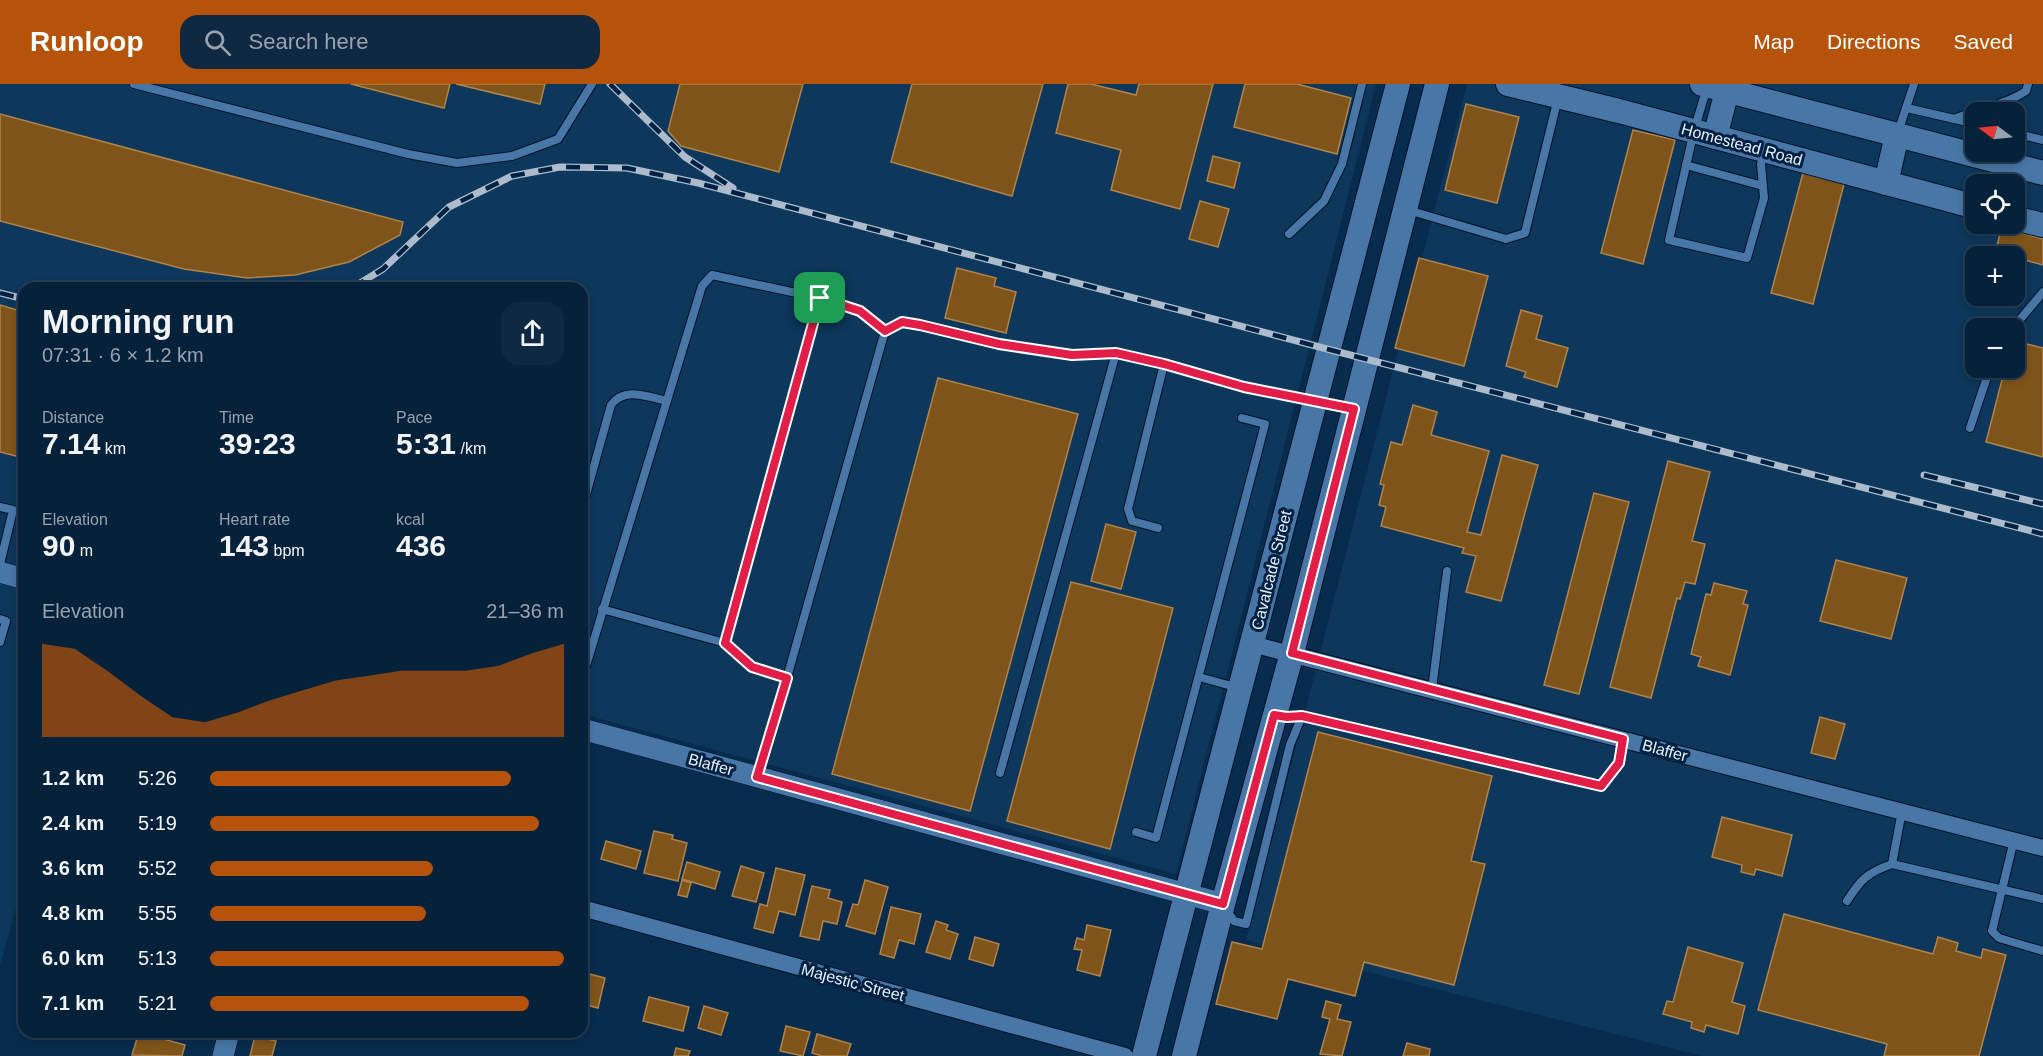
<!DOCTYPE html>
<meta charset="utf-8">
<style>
:root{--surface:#06213a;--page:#0f2942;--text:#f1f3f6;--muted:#98a3af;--line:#273e54;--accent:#b45309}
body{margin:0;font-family:Helvetica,sans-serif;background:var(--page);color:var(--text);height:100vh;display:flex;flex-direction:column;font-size:22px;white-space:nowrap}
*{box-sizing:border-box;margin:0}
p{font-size:20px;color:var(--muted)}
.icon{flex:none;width:33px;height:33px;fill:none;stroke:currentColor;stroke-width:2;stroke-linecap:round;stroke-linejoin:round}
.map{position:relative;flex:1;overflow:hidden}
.side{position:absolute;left:18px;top:198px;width:570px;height:756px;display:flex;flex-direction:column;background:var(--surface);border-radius:18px;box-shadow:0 3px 9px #0003,0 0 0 2px var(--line)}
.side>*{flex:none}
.needle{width:39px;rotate:285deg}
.fabs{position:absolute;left:1965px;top:18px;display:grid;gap:12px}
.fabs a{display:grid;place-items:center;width:60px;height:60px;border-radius:12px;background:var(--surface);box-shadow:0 3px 9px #0003,0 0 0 2px var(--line);font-size:30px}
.pin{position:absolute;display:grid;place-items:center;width:51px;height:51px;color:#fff;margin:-26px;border-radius:12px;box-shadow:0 3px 9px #0006}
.round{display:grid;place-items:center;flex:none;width:63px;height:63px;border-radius:18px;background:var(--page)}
.summary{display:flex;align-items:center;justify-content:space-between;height:102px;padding:0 24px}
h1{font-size:33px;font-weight:700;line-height:45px}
.figures{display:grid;grid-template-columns:repeat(3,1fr);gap:9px;height:102px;padding:6px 24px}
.figures div{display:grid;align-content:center}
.figures b{font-size:30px;font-weight:700}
.figures small{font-size:16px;font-weight:400}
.figures p{font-size:16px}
.chart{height:168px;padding:12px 24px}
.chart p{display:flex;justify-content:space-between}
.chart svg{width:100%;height:108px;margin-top:6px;fill:var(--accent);opacity:.7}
ul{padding:0 24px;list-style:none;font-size:20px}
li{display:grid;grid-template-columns:96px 72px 1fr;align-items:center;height:45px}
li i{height:15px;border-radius:8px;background:var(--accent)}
header{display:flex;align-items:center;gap:36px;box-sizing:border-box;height:84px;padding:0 30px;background:var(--accent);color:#fff}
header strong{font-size:28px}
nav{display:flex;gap:33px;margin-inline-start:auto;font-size:21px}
.search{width:420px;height:54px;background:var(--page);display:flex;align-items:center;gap:15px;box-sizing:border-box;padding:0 21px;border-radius:18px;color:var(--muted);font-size:22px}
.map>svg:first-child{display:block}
</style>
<header>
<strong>Runloop</strong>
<div class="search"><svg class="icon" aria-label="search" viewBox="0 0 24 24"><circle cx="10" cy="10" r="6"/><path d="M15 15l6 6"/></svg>Search here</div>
<nav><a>Map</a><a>Directions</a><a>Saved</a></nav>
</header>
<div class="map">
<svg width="2043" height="972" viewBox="0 0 2043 972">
<rect width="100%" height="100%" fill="#082c4d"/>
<g fill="#0d375b" fill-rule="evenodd">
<polygon points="0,0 1376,0 1176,790 582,630 582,204 24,204 24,795 0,882"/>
<path d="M 1467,0 L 2043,0 L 2043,972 L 1703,972 L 1360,886 L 1246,856 ZM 1976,28 L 2014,28 L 2014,68 L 1976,68 ZM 1976,100 L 2014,100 L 2014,140 L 1976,140 ZM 1976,172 L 2014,172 L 2014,212 L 1976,212 ZM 1976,244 L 2014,244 L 2014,284 L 1976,284 Z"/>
</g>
<g fill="#7e541a" stroke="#b0834c" stroke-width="1.5">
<polygon points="351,0 450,0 444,24"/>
<polygon points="456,0 545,0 540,20"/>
<polygon points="680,0 803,0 779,88 681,62 668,47"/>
<polygon points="912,0 1043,0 1012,112 891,78"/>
<polygon points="1068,0 1091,0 1136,11 1139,0 1213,0 1180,125 1111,106 1121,66 1056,49"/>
<polygon points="1245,0 1297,0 1351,14 1337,70 1234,43"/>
<polygon points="1466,20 1519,33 1497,119 1445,106"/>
<polygon points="0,30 403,138 400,151 349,178 295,191 247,194 184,185 0,137"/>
<polygon points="1633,46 1675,56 1643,180 1601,169"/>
<polygon points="1213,72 1240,79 1234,104 1207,97"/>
<polygon points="1803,89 1844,100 1813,220 1771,209"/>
<polygon points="1200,117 1229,125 1218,163 1189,155"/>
<polygon points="2002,143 2043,155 2043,181 2021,175 2014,198 2014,172 1994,172"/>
<polygon points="1419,174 1488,192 1464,282 1395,264"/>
<polygon points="957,184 996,194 994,202 1016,208 1006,249 945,234"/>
<polygon points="0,221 24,228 24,374 0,368"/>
<polygon points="1521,226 1542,232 1536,255 1568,264 1557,303 1524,293 1526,288 1506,282"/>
<polygon points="2014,257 2043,264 2043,373 1986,358 2005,284 2014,284"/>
<polygon points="938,294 1078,330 970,727 832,690"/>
<polygon points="1413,321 1437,328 1431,351 1489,367 1467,448 1481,451 1502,371 1538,381 1501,517 1466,508 1476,472 1462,469 1464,464 1381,442 1386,423 1379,421 1384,401 1380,400 1391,358 1402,361"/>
<polygon points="1668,377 1710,388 1692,457 1705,460 1695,500 1685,498 1680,515 1677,514 1651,614 1610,603"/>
<polygon points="1594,409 1629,418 1579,610 1544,601"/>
<polygon points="1106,440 1136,448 1121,505 1091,497"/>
<polygon points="1836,476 1907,494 1891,555 1820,537"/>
<polygon points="1071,498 1173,524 1110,765 1007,737"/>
<polygon points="1714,499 1747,507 1743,520 1748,521 1730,591 1698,582 1701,573 1691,570 1706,510 1711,511"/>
<polygon points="1820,633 1845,640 1835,675 1811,669"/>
<polygon points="1318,648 1492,692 1471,777 1485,780 1454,901 1364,878 1355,912 1288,895 1277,935 1216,920 1232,858 1262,865"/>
<polygon points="1722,733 1792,751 1782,792 1756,785 1754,791 1741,788 1742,781 1712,773"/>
<polygon points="654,747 673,751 672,755 687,759 678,797 644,789"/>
<polygon points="606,757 641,767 636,785 601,775"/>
<polygon points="687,778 720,788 715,805 682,795"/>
<polygon points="741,782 764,789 756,818 732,812"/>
<polygon points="776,784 805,791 795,831 779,827 773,849 754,844 760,820 767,822"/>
<polygon points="682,796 691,799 687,813 678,811"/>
<polygon points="865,796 888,803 875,850 846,842 853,820 858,821"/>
<polygon points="812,802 830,806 828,814 842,818 837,840 823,837 819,856 800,852"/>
<polygon points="891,823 921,830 914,860 899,856 894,874 880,870"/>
<polygon points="1784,830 1933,870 1938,853 1958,859 1956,867 1981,874 1983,865 2006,871 1979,972 1884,972 1887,960 1758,926"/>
<polygon points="936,837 948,841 946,846 958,850 950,875 926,868"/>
<polygon points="1087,841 1111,846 1100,892 1077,886 1082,866 1074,865 1077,854 1084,856"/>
<polygon points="975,853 999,860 993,882 969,875"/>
<polygon points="1688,863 1743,879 1732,918 1745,922 1738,950 1706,941 1704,948 1691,944 1692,938 1663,930 1667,917 1673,918"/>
<polygon points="582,888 605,894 598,924 582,920"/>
<polygon points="649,913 689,923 683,947 643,937"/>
<polygon points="1326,917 1341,921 1337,935 1351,938 1342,972 1320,970 1330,935 1322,933"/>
<polygon points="704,922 728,929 721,951 698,944"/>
<polygon points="786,942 810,948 803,972 780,967"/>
<polygon points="139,948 185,961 182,972 132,971"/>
<polygon points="817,950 851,960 847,972 822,972 812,969"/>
<polygon points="255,952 276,957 272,972 250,972"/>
<polygon points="1407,959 1430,965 1429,972 1403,972"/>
<polygon points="676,964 690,967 688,972 674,972"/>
</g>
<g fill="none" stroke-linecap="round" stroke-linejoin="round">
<defs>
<g id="service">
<polyline points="134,0 408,70 457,79 512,72 558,55 592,0"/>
<polyline points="1707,3 1694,47 1669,156 1747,174 1764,114 1761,80 1764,69"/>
<polyline points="1907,24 1976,40"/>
<path d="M 1954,35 C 1978,25 2005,21 2026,7 L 2028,0"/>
<polyline points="1898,48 1914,0"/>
<polyline points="2014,49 2043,56"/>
<polyline points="1686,81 1763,102"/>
<polyline points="1408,126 1506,155 1525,149 1558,14"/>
<polyline points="1289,150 1324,117 1342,80 1362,0"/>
<polyline points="2013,244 2043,208"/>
<polyline points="1970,344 1990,284"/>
<polyline points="0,423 13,426 0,480"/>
<path d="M 582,425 L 611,321 C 625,302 647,313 667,317"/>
<polyline points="1158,444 1132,437 1128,425 1164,280"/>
<polyline points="602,525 725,559 820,214"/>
<polyline points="0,535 6,537 0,558"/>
<polyline points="725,559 752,583 787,594"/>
<polyline points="582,587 585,585 702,202 712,191 820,214 860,227 885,247"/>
<polyline points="1199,593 1239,604"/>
<polyline points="1432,605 1447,487"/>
<polyline points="1276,631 1287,633 1302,632"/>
<polyline points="1000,689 1116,269"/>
<polyline points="757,693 764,675 885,247 902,238 920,241 999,260 1072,271 1116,269 1164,280 1244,303 1353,325"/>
<polyline points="1136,748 1156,754 1265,340 1242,334"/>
<polyline points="2014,756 1992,847 1999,854 2043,867"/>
<polyline points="1892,780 1902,727"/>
<path d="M 1847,817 C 1861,795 1867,789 1892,780 L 2043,815"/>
<polyline points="1226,825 1234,837 1246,840 1290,661 1302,632 1601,702 1619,679 1623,655"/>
</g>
<g id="minor">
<polyline points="1252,560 2043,764"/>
<polyline points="582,824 1125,972"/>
</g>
<g id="tertiary">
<polyline points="0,488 24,495"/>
<polyline points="582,645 1223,820"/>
<polyline points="223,972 229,948"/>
</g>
<g id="secondary">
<polyline points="1508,0 1619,27 1976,123"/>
<polyline points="1702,0 2043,89"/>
<polyline points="1715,53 1727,7"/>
<polyline points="1886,99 1897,51"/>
<polyline points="2014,134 2043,141"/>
<path d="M 1144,972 C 1231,649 1311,324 1398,0"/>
<polyline points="1184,972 1223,820 1292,569 1437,0"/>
</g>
</defs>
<use href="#service" stroke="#00132a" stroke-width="10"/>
<use href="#minor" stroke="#00132a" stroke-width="18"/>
<use href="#tertiary" stroke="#00132a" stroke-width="22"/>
<use href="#secondary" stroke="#00132a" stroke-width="26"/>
<use href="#service" stroke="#4876a6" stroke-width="8"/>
<use href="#minor" stroke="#4876a6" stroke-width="16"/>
<use href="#tertiary" stroke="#4876a6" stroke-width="21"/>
<use href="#secondary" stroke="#4876a6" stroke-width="24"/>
<defs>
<g id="rail">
<polyline points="610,0 685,73 733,104"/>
<polyline points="352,204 383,185 449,123 512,92 560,83 627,84 698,99 1327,265 2043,450"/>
<polyline points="0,209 24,215"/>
<polyline points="1924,391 2043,420"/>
</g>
</defs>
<use href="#rail" stroke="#acbccd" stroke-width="7"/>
<use href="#rail" stroke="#002142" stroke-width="4.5" stroke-dasharray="14" stroke-linecap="butt"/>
</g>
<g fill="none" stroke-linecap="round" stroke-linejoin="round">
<defs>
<polygon id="route" points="820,214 860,227 885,247 902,238 920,241 999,260 1072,271 1116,269 1164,280 1244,303 1354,325 1292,569 1623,655 1619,679 1601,702 1302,632 1287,633 1274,631 1223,820 757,693 787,594 752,583 725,559"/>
</defs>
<use href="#route" stroke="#fff" stroke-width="12"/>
<use href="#route" stroke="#e11d48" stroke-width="8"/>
</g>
<g text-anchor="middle" stroke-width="6" stroke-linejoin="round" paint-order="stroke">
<g font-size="16" fill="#e6f0fb" stroke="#002142">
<text transform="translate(1742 60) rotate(15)" y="6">Homestead Road</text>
<text transform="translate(1271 486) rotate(-76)" y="6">Cavalcade Street</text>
<text transform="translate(1665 666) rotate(15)" y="6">Blaffer</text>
<text transform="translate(711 680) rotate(15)" y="6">Blaffer</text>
<text transform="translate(853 898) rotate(15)" y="6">Majestic Street</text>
</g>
</g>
</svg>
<div class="fabs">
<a><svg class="needle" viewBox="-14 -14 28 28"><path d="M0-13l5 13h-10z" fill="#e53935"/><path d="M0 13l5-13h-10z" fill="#98a3af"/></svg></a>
<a><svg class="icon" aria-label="locate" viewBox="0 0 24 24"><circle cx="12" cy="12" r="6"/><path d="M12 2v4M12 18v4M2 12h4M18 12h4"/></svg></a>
<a>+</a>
<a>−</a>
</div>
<div class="pin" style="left:820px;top:214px;background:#1e9e55"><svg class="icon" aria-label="arrive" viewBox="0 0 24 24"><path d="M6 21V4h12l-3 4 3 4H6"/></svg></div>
<section class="side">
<div class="summary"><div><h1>Morning run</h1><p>07:31 · 6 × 1.2 km</p></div><a class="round"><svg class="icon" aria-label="share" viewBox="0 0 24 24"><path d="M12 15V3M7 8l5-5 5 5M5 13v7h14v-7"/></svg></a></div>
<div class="figures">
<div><p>Distance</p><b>7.14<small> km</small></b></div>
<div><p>Time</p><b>39:23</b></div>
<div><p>Pace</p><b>5:31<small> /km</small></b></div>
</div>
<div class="figures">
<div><p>Elevation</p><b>90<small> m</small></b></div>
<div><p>Heart rate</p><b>143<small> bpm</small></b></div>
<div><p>kcal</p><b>436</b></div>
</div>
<div class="chart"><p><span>Elevation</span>21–36 m</p>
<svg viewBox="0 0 160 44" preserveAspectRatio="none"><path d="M0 44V6L10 8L20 17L30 27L40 36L50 38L60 34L70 29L80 25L90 21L100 19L110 17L120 17L130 17L140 15L150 10L160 6V44z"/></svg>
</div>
<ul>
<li><b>1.2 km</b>5:26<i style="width:85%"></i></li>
<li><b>2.4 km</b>5:19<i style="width:93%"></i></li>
<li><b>3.6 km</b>5:52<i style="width:63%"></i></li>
<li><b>4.8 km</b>5:55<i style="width:61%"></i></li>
<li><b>6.0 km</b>5:13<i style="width:100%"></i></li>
<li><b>7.1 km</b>5:21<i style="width:90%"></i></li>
</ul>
</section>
</div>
